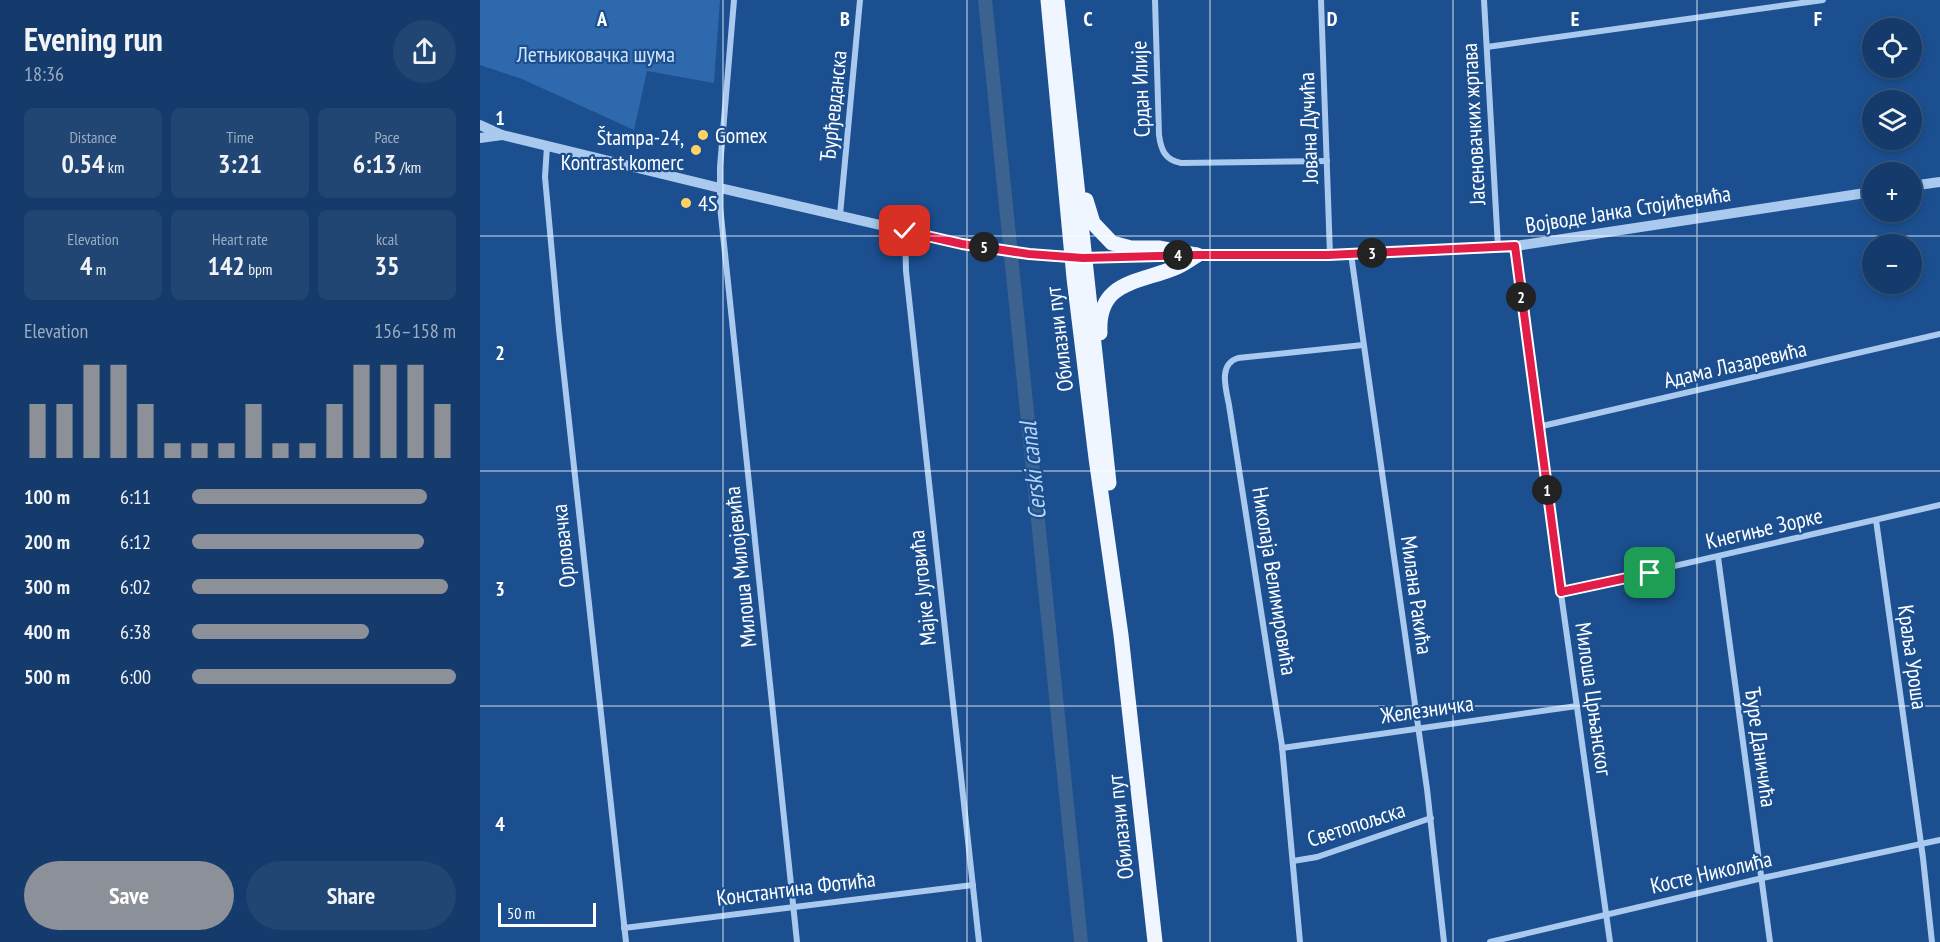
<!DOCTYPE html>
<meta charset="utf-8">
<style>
:root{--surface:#143b6b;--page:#214673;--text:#f1f3f6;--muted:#9dadc1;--line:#33557e;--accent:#8c9099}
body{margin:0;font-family:"PT Sans Narrow",sans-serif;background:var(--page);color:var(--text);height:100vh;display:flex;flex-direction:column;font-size:22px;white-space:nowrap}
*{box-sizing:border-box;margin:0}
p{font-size:20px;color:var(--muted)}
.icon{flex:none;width:33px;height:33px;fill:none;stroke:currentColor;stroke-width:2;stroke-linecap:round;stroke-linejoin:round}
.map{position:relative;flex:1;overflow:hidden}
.drawer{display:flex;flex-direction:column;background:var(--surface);width:480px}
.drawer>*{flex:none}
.tools{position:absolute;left:1382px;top:18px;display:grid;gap:12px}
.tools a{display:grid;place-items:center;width:60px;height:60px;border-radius:50%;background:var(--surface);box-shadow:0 3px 9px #0003,0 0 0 2px var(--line);font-size:30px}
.scale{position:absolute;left:18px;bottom:15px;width:98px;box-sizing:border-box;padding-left:6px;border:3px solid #fff;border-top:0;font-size:16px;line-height:21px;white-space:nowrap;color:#fff;-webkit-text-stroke:4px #1b4f8f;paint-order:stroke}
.pin{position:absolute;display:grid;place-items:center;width:51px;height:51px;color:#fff;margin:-26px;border-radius:12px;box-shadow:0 3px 9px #0006}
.km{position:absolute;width:30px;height:30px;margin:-15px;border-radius:50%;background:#222;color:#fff;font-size:16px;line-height:30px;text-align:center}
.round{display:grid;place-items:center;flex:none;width:63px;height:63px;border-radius:32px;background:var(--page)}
.summary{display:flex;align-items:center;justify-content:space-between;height:102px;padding:0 24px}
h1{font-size:33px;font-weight:700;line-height:45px}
.figures{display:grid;grid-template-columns:repeat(3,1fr);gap:9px;height:102px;padding:6px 24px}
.figures div{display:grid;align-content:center;border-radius:9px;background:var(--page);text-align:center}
.figures b{font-size:26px;font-weight:700}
.figures small{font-size:16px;font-weight:400}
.figures p{font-size:16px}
.chart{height:168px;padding:12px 24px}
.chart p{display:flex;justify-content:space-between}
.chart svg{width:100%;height:108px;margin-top:6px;stroke:var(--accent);stroke-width:6}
.action{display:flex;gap:12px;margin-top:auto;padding:12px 24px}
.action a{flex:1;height:69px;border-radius:36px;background:var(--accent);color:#fff;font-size:24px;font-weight:700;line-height:69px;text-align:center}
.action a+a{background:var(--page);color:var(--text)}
ul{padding:0 24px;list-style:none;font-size:20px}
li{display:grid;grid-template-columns:96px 72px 1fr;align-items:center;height:45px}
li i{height:15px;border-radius:8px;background:var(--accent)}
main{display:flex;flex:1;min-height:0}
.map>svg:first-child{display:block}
</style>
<main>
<section class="drawer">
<div class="summary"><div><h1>Evening run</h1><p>18:36</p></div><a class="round"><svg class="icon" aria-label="share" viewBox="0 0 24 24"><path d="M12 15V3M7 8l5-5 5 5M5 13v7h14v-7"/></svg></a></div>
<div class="figures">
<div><p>Distance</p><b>0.54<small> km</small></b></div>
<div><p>Time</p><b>3:21</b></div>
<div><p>Pace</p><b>6:13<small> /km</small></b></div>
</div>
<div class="figures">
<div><p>Elevation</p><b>4<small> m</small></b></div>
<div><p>Heart rate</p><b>142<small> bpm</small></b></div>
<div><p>kcal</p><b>35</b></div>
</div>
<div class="chart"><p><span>Elevation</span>156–158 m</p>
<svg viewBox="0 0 160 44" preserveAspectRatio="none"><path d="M5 44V22M15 44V22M25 44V6M35 44V6M45 44V22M55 44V38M65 44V38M75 44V38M85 44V22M95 44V38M105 44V38M115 44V22M125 44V6M135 44V6M145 44V6M155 44V22"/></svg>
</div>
<ul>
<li><b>100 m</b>6:11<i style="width:89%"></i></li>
<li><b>200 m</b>6:12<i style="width:88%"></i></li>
<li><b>300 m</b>6:02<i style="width:97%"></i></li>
<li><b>400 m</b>6:38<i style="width:67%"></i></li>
<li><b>500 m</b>6:00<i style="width:100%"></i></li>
</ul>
<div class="action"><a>Save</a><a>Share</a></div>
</section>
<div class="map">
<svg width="1460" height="942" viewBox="0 0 1460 942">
<rect width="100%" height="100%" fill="#1b4f8f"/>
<polygon fill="#2e69ad" points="0,0 240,0 234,83 167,71 154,130 42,79 0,65"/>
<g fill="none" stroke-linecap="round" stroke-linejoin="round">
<polyline stroke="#3c6290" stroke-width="14" points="505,0 601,942"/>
<g stroke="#a9c9ee" stroke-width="6">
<polyline points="254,0 240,167 240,206 317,942"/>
<path d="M 675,0 L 679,135 C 681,150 685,160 701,163 L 847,161"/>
<polyline points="841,0 850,255"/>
<polyline points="1004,0 1018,247"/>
<polyline points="1007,47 1343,0"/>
<polyline points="67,146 65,177 79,330 146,942"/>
<polyline points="360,215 380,0"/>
<polyline points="425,231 426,271 499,942"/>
<polyline points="1035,246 1077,565 1130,942"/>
<polyline points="871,254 947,789 964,942"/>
<polyline points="1058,427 1460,334"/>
<polyline points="1396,520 1443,858 1452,942"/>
<polyline points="1238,557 1290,942"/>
<polyline points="1081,592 1460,505"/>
<polyline points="802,748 1097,706"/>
<polyline points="813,861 837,857 951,818"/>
<polyline points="144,928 493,885"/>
<path d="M 820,942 L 802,746 L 749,405 C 746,389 738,364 758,358 L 883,345"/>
<polyline points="1010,942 1287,877 1460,840"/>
</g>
<g stroke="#a9c9ee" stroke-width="10">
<polyline points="0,125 22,135 240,188 482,244 549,254 603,258 694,255"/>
<polyline points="0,138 22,135"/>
<polyline points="1431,186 1460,182"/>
<polyline points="713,255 848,255 1029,247 1392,192"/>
</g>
<g stroke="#f0f6ff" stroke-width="15">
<polyline points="568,0 594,278 616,458 641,635 675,942"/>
<polyline points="577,0 629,483"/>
<polyline points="606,200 613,223 632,243 651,248 680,248 717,255"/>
<path d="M 620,333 C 617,280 660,283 697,267 C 704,264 711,259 717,255"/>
</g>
</g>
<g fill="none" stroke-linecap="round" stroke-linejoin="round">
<defs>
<polyline id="route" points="425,231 482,244 549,254 603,258 717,255 848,255 1035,246 1081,592 1170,573"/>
</defs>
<use href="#route" stroke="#fff" stroke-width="12"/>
<use href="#route" stroke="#e11d48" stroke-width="8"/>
</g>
<path fill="none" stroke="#fff" stroke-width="1.5" stroke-opacity="0.55" d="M 243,0 L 243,942M 487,0 L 487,942M 730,0 L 730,942M 973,0 L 973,942M 1217,0 L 1217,942M 0,236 L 1460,236M 0,471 L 1460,471M 0,706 L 1460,706"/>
<g fill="#ffd166" stroke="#1b4f8f" stroke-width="2">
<circle cx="223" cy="135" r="6"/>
<circle cx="216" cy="150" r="6"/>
<circle cx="206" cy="203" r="6"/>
</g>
<g text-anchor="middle" stroke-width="4.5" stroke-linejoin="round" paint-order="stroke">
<g font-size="22" fill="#cfe3fa" stroke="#1b4f8f">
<text x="116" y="62">Летњиковачка шума</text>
</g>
<g font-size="22" fill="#fff" stroke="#1b4f8f">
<text transform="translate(660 89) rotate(-92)" y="8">Срдан Илије</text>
<text transform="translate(353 106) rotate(-84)" y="8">Ђурђевданска</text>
<text transform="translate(993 124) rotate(-93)" y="8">Јасеновачких жртава</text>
<text transform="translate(828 128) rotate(-92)" y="8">Јована Дучића</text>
<text transform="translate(1148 209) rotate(-9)" y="8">Војводе Јанка Стојићевића</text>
<text transform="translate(579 339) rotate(-97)" y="8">Обилазни пут</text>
<text transform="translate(1255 364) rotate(-13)" y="8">Адама Лазаревића</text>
<text transform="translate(1284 528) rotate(-13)" y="8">Кнегиње Зорке</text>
<text transform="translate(83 546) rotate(-96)" y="8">Орловачка</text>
<text transform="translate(260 567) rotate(-96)" y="8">Милоша Милојевића</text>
<text transform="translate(795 581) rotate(81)" y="8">Николаја Велимировића</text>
<text transform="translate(442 588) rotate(-96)" y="8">Мајке Југовића</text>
<text transform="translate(937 595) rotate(82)" y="8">Милана Ракића</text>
<text transform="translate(1433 657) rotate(82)" y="8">Краља Уроша</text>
<text transform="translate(1114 699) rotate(82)" y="8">Милоша Црњанског</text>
<text transform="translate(947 709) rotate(-8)" y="8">Железничка</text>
<text transform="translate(1281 747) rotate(82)" y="8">Ђуре Даничића</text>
<text transform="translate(876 824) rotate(-18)" y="8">Светопољска</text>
<text transform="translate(640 827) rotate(-96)" y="8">Обилазни пут</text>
<text transform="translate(1231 872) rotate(-13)" y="8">Косте Николића</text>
<text transform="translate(316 888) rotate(-7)" y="8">Константина Фотића</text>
</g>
<g font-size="22" fill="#fff" stroke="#1b4f8f" text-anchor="start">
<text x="235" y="143">Gomex</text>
<text x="204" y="145" text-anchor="end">Štampa-24,<tspan x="204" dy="25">Kontrast komerc</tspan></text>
<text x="218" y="211">4S</text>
</g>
<g font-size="24" font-style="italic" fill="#b5d3f5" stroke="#1b4f8f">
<text transform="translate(553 471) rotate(-96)" y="8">Cerski canal</text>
</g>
</g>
<g font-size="20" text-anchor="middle" font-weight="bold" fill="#fff" stroke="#1b4f8f" stroke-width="4.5" stroke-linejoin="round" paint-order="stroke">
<text x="122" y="26">A</text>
<text x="365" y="26">B</text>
<text x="608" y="26">C</text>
<text x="852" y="26">D</text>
<text x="1095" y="26">E</text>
<text x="1338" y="26">F</text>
<text x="20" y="125">1</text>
<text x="20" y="360">2</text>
<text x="20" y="596">3</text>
<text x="20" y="831">4</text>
</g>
</svg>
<div class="tools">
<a><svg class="icon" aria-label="locate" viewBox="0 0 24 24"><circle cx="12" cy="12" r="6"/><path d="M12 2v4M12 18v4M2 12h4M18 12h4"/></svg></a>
<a><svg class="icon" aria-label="layers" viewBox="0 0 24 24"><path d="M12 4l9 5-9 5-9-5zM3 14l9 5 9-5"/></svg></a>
<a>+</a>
<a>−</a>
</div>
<div class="scale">50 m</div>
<div class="pin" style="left:1170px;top:573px;background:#1e9e55"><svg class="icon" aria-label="arrive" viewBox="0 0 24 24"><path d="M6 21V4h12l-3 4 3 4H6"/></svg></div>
<div class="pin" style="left:425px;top:231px;background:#d93025"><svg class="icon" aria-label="check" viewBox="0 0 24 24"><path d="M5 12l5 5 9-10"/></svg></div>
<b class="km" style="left:1067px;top:490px">1</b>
<b class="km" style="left:1041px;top:297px">2</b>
<b class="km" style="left:892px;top:253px">3</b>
<b class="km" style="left:698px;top:255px">4</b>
<b class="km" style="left:504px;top:247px">5</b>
</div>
</main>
